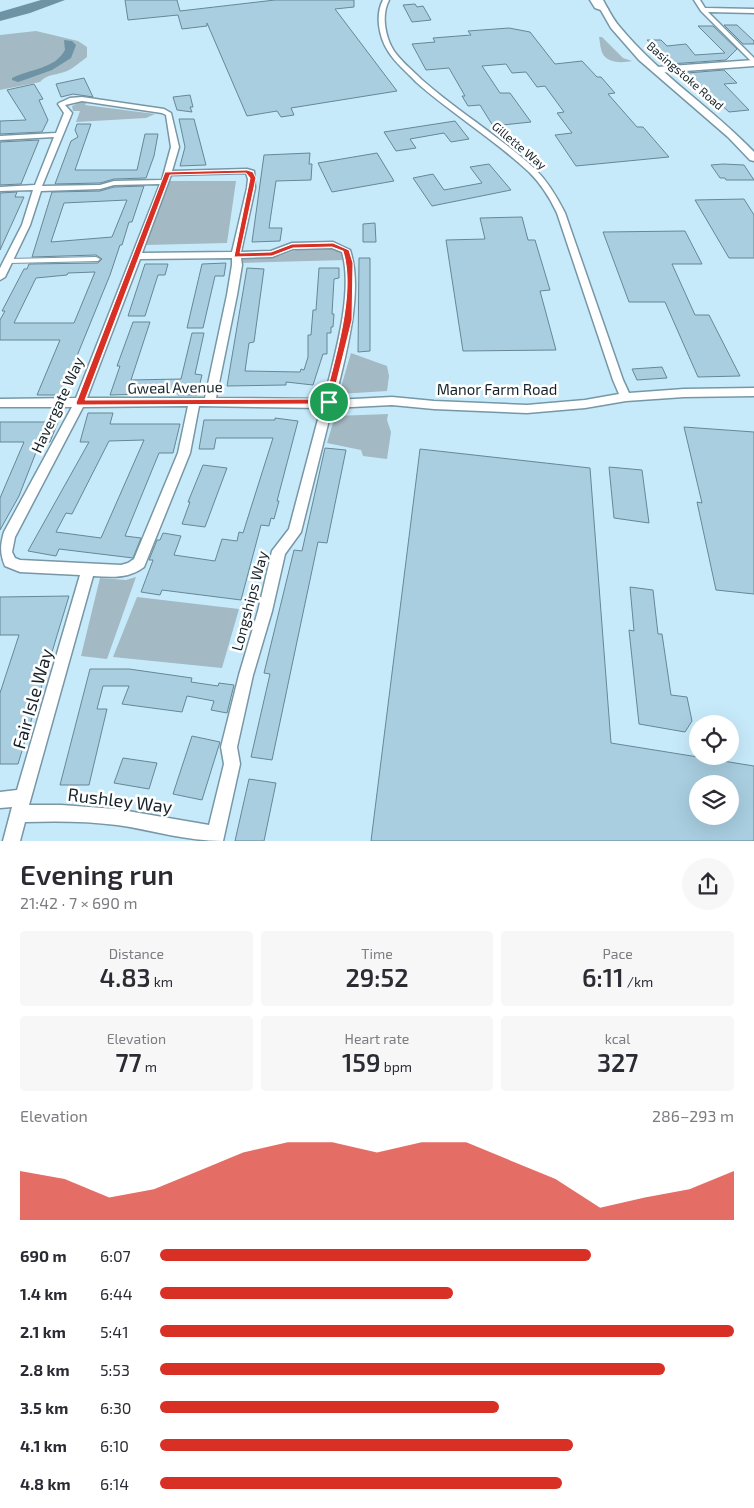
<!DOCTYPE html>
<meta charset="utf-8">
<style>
:root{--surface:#fff;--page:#f7f7f7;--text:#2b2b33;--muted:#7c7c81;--accent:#d93025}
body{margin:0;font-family:"Exo 2",sans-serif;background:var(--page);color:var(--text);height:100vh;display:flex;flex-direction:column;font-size:19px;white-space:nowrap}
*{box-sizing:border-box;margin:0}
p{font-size:16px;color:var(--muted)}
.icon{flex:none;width:28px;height:28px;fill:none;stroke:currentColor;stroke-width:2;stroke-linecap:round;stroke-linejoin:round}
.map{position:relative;height:841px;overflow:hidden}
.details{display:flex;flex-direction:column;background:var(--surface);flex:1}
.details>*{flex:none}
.tools{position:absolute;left:689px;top:715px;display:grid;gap:10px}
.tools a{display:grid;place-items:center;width:50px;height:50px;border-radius:50%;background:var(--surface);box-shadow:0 5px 20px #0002;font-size:25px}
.pin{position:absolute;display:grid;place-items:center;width:42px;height:42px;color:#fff;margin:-21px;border:2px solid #fff;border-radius:50%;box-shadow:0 1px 5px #0007}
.round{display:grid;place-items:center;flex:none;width:52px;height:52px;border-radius:26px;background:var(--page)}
.headline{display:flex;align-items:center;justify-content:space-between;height:85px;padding:0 20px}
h1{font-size:28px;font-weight:600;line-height:38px}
.metrics{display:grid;grid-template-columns:repeat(3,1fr);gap:8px;height:85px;padding:5px 20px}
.metrics div{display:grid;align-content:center;border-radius:5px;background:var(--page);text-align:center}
.metrics b{font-size:25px;font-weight:600}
.metrics small{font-size:14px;font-weight:400}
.metrics p{font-size:14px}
.chart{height:140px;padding:10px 20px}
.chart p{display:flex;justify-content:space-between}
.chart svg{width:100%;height:90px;margin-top:5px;fill:var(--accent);opacity:.7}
ul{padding:0 20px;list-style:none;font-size:16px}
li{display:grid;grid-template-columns:80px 60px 1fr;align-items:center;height:38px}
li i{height:12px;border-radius:6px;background:var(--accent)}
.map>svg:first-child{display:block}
</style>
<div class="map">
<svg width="754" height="841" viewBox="0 0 754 841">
<rect width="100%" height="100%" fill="#c7eafa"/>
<g fill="#a3b9c4">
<path d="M 36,31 L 78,41 L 87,47 L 87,57 C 80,62 74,68 67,71 C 58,75 46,74 40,82 L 0,90 L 0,35 Z"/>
<path d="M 599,37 L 602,37 L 623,58 L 632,61 C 622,63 604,64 601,49 C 600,45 600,42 599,37 Z"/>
<polygon points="83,101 87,102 85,105 155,114 146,118 76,122 80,111 73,111 72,106"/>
<polygon points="169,181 236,181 227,243 145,245"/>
<polygon points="336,248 346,253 346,260 240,263 241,259 246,257 279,256 299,249"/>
<polygon points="351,353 387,366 389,376 387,391 339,394"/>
<polygon points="388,414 387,420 391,432 387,459 363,456 361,450 327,443 335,416"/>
<polygon points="136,577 107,659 81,656 100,578 126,580"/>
<polygon points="137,597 239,609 222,668 113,657"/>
</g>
<g fill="#6e93a4">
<polygon points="41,0 65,0 30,13 0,21 0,12"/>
<path d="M 64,40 L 72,41 L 76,45 L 71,58 L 52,70 L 27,79 L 18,82 L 12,80 L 12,78 C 30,69 55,69 65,50 Z"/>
</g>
<g fill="#a8cee0" stroke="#678795" fill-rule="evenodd">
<polygon points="125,0 177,0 180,11 275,0 354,0 354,7 335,9 397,91 291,108 294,115 281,117 277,111 247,116 207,23 207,26 182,29 178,15 128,20"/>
<polygon points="415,4 417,7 423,6 431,20 412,22 403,5"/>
<polygon points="724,25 737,25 754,41 754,44 743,44"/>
<polygon points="698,26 713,26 737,49 726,60 670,64 647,40 661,40 667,46 686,44 695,55 725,53"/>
<polygon points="509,28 530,32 555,64 582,61 597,77 601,77 615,93 608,94 637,127 643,127 669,157 576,166 555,135 572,133 557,113 564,112 545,86 537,87 526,72 512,73 506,64 482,66 500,93 510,93 531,122 493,126 480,105 468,106 462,96 465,96 449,68 426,70 412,44 435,42 433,38 471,35 468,31"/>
<polygon points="724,70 737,83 724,84 749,110 729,112 687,73"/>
<polygon points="84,78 93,97 73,94 61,97 56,84"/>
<polygon points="34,84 43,99 39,100 48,120 42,132 0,134 0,121 26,120 7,90"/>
<polygon points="190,95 193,107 190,107 192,112 177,110 173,97"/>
<polygon points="179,119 194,119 206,165 180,166 185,147"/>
<polygon points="455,121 469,139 451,142 444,133 410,139 416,148 396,151 384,132"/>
<polygon points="77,124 91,124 75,170 137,170 145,134 158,134 154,156 146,178 114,179 100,183 55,184 71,141 78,137 75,130"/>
<polygon points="39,140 21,184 0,185 0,142"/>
<polygon points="310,153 309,164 312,164 311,180 276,181 269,228 282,228 280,241 252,242 264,155"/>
<polygon points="377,153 394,181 332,192 318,163"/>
<polygon points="489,164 511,190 432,206 413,178 433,174 444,190 482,183 470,167"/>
<polygon points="723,164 744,165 754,180 726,180 725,178 720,178 711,165"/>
<path d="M 144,186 L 132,222 L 129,222 L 122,245 L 120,245 L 110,275 L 61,395 L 37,395 L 60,340 L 0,340 L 0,320 L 5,311 L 2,311 L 24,269 L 27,269 L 29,264 L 98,263 L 102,259 L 96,255 L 32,257 L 52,192 L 100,191 L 114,187 ZM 127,200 L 112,237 L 51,242 L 64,203 ZM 95,272 L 74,323 L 14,323 L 36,278 L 67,275 L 68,273 Z"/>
<polygon points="17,192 15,197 24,197 0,250 0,193"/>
<polygon points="744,199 754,215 754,258 729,258 695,200"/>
<polygon points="522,217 528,240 535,240 550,290 540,291 556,350 463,351 446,240 485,239 480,218"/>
<polygon points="375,223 376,242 363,242 363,224"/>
<polygon points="685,231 702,264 672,264 695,315 709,315 740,376 698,377 665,302 629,302 603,232"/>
<polygon points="359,258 370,258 370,351 358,352"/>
<polygon points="226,263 224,276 215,276 203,328 187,328 202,264"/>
<polygon points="145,264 168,264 165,275 158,275 145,316 128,316"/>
<polygon points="247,268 264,269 254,342 249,343 245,371 300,372 301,369 304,370 308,357 308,335 311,335 313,310 316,310 319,268 339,268 339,278 334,279 332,314 334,314 333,327 331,327 331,333 327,333 327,354 323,354 313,385 286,382 286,385 227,386"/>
<polygon points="133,322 150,322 131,380 181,379 192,333 204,333 195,374 202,375 197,395 178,395 179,393 110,395 120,366 117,366"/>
<polygon points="662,367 667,378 637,380 632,369"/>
<path d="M 88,413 L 113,413 L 110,424 L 180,424 L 173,453 L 159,453 L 125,536 L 141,538 L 133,558 L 59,549 L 56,556 L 28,551 L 89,442 L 80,442 ZM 144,440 L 101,538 L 56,532 L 66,513 L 72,514 L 109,441 Z"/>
<polygon points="275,418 298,421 277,501 279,501 274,519 271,518 269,526 261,525 241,600 162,590 160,595 141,592 153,560 149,560 157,540 160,540 163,533 181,536 174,555 215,561 222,539 237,541 239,532 243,533 273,438 216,438 214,449 199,449 204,420 275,420"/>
<polygon points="0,422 58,422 50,442 40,442 19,496 0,530 0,498 24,442 0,442"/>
<polygon points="684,427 754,432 754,594 716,590 697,502 702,503"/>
<polygon points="325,448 346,450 327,543 318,542 272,760 251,757 270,674 264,673 294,550 302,551"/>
<path d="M 420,449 L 590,468 L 611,743 L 754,766 L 754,841 L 371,841 ZM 698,784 L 730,784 L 730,816 L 698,816 Z"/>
<polygon points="203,465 227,468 205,527 182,524 190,502 188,502"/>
<polygon points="609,467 642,470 649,523 614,518"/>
<polygon points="630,587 653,590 658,634 662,634 671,695 687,697 692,721 685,732 639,724 629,630 634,631"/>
<polygon points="69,596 18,764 0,764 0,693 19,635 0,635 0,597"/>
<polygon points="90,669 129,669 192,678 191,682 218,686 219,683 234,685 227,713 211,710 214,701 187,696 182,712 122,704 129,686 103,686 97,709 107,709 89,785 60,785"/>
<polygon points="192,736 220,742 202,800 173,794"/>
<polygon points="123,758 157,763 149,789 114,783"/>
<polygon points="249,779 276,783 264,841 235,841"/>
</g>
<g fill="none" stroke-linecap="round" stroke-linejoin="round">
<defs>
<polygon id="pedestrian" points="96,257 100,259 98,261 9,263 5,261 9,259"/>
<g id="minor">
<path d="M 383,0 L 389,0 C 381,15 385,37 394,51 C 401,61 412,70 421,79 C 457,111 499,136 535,169 C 548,182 557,197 565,213 L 623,380 L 629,393 L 684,389 L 754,388 L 754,396 L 684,397 L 626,401 L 585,408 L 527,413 L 434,409 L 392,405 L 332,408 L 301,532 L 285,554 L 272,611 L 253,675 L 237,747 L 240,764 L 223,841 C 186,841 152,830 117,825 C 86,821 55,821 25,822 L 20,841 L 3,841 L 12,807 L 0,808 L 0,792 L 17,790 L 80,575 L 20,572 L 5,566 C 0,554 0,545 4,532 L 72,407 L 0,407 L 0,399 L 76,398 L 160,184 L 114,185 L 100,189 L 41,191 L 30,225 L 5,277 L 0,280 L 0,268 L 22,225 L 33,190 L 0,191 L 0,187 L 35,185 L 54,137 L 0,140 L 0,136 L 56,133 L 64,113 L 58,104 L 59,103 L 70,98 L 82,97 L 164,109 L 171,113 L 179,147 L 172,171 L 247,169 L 254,171 L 255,188 L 241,252 L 271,251 L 292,243 L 333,242 L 350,250 C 364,292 345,357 335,400 L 392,397 L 434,401 L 527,405 L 585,400 L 619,394 L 613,380 L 557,213 C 550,198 541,184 529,172 C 494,139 452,114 416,82 C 407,72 395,63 388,51 C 379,37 375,15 383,0 ZM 82,101 L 162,113 L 166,115 L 171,147 L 162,180 L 114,181 L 100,185 L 42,186 L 72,113 L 65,105 ZM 246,173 L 248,179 L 247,188 L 232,252 L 142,253 L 171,175 ZM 332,248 L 342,252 C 354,292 334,359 324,399 L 216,398 L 237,295 L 242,265 L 241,258 L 272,257 L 293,249 ZM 232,258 L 232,265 L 227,295 L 205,398 L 87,398 L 140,259 ZM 188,406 L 178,453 L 134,559 L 128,563 L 121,565 L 20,560 L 15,558 L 12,552 L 15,537 L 83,407 ZM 199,406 L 321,408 L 289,529 L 272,551 L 258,611 L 239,675 L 221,747 L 224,764 L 209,825 L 116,809 L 61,805 L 29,805 L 93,576 C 112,577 128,579 144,567 L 190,453 Z"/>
<polygon points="694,0 700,0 705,8 754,9 754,13 708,12 754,58 754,64 701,11"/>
</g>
<g id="tertiary">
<polygon points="590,0 598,0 608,9 604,11 595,8"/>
<polygon points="754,60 754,66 657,73 653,70 657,67"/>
</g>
<path id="secondary" d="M 595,0 L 603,0 C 608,9 613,19 619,26 C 658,74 711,107 754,152 L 754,161 L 750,160 L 728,137 L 639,60 L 611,28 Z"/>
</defs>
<use href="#pedestrian" stroke="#7797a6" stroke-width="2"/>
<use href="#minor" stroke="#7797a6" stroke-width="3"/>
<use href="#tertiary" stroke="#7797a6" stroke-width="3"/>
<use href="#secondary" stroke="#7797a6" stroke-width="3"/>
<use href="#pedestrian" fill="#fff" fill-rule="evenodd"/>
<use href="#minor" fill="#fff" fill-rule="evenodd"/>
<use href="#tertiary" fill="#fff" fill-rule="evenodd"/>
<use href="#secondary" fill="#fff" fill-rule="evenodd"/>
</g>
<path fill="#d93025" stroke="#fff" fill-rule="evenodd" d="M 247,170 L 253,172 L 256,178 L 240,253 L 271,252 L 292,244 L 333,243 L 349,250 L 353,263 L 352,320 L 331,404 L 77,405 L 76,403 L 165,172 ZM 246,173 L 250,178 L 234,257 L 272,256 L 293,248 L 332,247 L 343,251 C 356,292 335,358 325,399 L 85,400 L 170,175 Z"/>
<g text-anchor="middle" stroke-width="5" stroke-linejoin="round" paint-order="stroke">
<g font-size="12" fill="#162329" stroke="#fff">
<text transform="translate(685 76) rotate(41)" y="4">Basingstoke Road</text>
<text transform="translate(519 146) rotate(40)" y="4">Gillette Way</text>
</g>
<g font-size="15" fill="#162329" stroke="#fff">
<text transform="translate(175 388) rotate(-1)" y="5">Gweal Avenue</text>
<text x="497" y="395">Manor Farm Road</text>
<text transform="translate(58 405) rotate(-65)" y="5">Havergate Way</text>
<text transform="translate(250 601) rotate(-75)" y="5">Longships Way</text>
</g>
<g font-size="18" fill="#162329" stroke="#fff">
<text transform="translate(33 699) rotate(-74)" y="6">Fair Isle Way</text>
<text transform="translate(120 801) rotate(7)" y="6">Rushley Way</text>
</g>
</g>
</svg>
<div class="tools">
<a><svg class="icon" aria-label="locate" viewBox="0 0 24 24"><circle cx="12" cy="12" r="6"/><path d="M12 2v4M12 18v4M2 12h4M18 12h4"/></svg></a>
<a><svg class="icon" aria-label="layers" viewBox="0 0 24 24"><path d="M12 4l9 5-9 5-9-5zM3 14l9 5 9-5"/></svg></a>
</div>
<div class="pin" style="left:329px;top:402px;background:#1e9e55"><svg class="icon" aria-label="arrive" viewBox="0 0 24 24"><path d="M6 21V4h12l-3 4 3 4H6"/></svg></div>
</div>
<section class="details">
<div class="headline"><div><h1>Evening run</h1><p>21:42 · 7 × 690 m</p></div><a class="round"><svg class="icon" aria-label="share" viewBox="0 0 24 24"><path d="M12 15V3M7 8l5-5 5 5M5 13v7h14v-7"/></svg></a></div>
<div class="metrics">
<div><p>Distance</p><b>4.83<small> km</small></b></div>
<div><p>Time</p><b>29:52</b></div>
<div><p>Pace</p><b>6:11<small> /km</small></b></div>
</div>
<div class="metrics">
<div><p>Elevation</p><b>77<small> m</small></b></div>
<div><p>Heart rate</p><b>159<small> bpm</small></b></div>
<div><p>kcal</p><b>327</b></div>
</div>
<div class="chart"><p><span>Elevation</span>286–293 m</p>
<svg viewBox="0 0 160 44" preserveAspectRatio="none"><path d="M0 44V20L10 24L20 33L30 29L40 20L50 11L60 6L70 6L80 11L90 6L100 6L110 15L120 24L130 38L140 33L150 29L160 20V44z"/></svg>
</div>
<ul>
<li><b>690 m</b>6:07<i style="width:75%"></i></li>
<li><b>1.4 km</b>6:44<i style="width:51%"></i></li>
<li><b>2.1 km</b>5:41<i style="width:100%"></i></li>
<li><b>2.8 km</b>5:53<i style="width:88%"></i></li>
<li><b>3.5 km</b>6:30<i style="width:59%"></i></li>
<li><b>4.1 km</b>6:10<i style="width:72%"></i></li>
<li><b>4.8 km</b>6:14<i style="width:70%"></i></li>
</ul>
</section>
